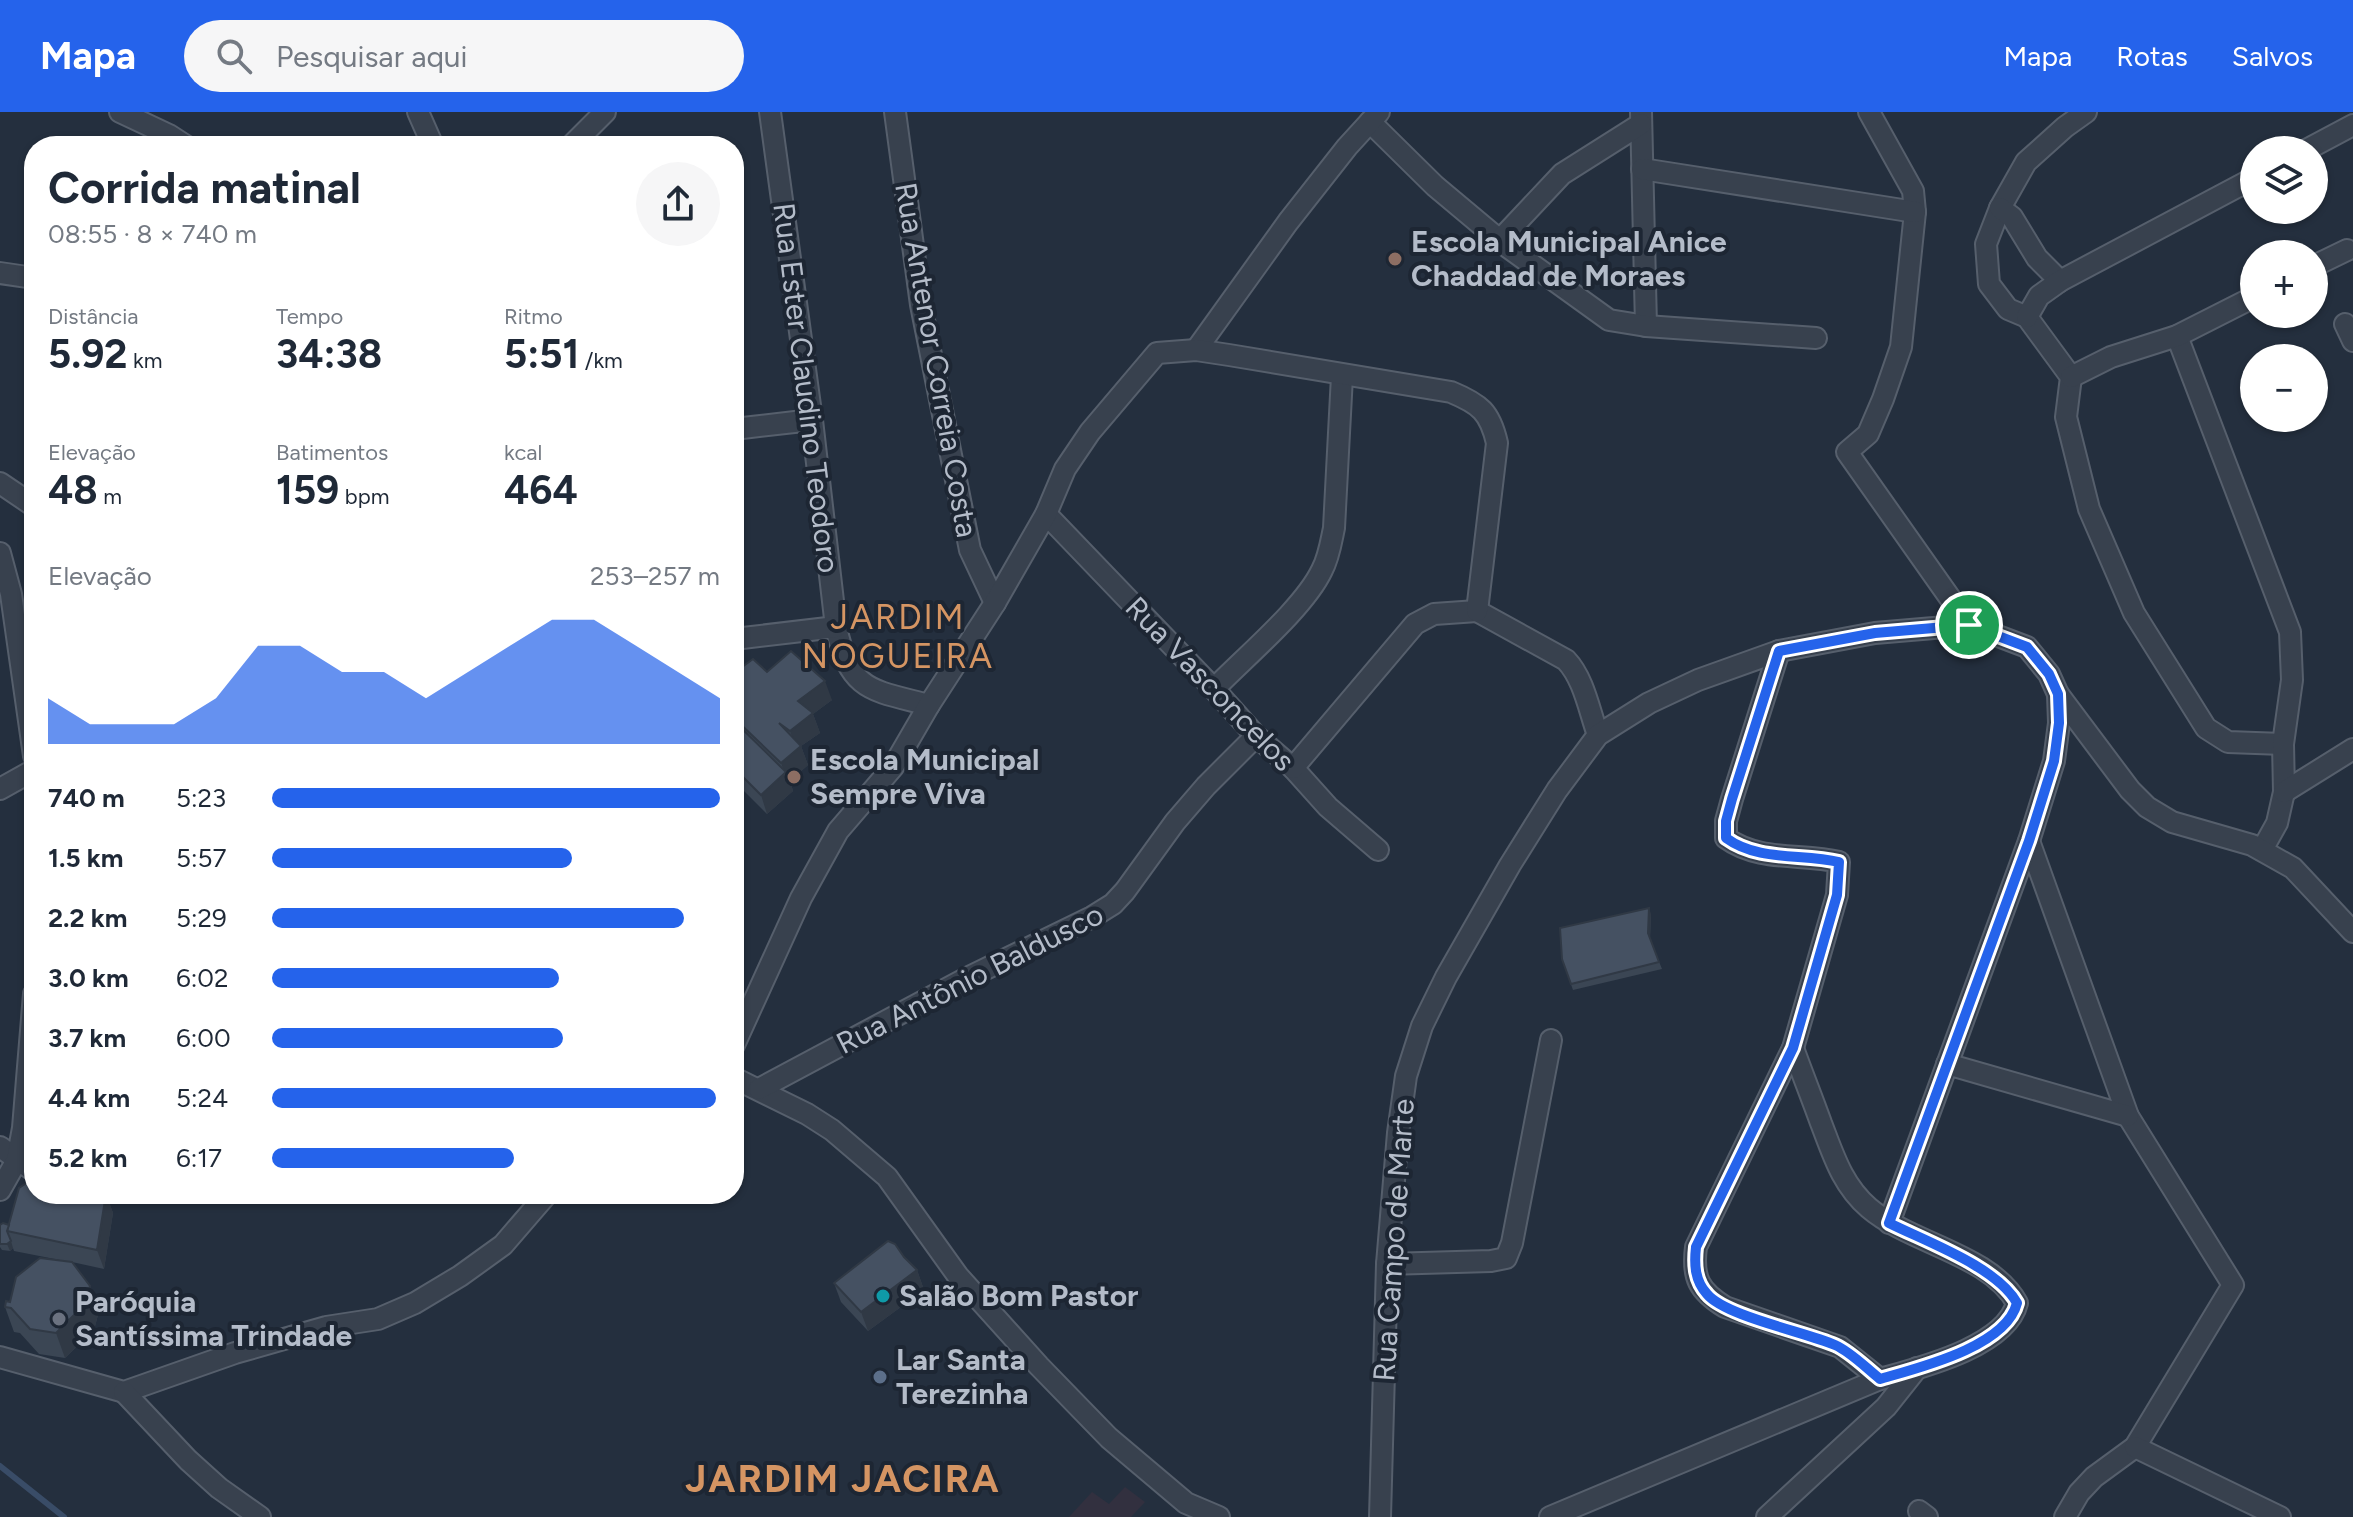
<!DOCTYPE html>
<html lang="pt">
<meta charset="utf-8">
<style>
:root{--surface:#fff;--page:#f6f6f7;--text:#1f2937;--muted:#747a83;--accent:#2563eb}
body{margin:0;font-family:Figtree,sans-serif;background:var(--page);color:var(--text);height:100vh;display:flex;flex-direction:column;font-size:30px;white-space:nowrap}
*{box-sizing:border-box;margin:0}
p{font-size:26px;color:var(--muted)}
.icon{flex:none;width:44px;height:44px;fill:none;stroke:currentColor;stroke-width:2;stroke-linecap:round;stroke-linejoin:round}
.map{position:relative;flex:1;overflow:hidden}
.sheet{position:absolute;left:24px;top:24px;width:720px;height:1068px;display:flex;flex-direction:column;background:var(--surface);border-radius:32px;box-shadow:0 2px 6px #0004}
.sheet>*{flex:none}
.buttons{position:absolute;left:2240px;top:24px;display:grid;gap:16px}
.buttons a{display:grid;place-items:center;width:88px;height:88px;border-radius:50%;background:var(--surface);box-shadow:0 2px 6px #0004;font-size:40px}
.pin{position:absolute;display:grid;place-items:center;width:68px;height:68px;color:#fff;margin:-34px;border:4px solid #fff;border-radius:50%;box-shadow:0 2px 8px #0007}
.round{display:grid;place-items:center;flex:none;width:84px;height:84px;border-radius:42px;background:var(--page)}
.overview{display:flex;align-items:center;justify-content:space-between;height:136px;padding:0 24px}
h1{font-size:44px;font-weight:700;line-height:60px}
.metrics{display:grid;grid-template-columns:repeat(3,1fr);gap:12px;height:136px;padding:8px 24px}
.metrics div{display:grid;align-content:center}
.metrics b{font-size:40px;font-weight:700}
.metrics small{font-size:22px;font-weight:400}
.metrics p{font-size:22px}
.chart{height:224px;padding:16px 24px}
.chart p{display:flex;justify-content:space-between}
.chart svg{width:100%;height:144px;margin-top:8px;fill:var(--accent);opacity:.7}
ul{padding:0 24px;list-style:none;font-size:26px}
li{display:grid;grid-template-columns:128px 96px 1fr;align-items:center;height:60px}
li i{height:20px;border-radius:10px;background:var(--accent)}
header{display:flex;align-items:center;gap:48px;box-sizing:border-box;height:112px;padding:0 40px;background:var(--accent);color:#fff}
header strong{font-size:38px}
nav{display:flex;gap:44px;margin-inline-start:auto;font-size:28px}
.search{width:560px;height:72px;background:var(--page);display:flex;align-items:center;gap:20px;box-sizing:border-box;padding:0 28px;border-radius:44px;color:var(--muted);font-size:30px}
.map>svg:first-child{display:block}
</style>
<header>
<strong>Mapa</strong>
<div class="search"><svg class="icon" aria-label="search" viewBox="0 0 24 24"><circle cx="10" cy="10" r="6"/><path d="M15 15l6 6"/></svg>Pesquisar aqui</div>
<nav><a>Mapa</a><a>Rotas</a><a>Salvos</a></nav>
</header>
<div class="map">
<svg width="2353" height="1405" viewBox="0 0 2353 1405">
<rect width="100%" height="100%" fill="#242f3e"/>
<polygon fill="#32303f" points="1125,1375 1145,1390 1131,1405 1069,1405 1092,1380 1109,1392"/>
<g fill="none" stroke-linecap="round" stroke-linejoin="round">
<polyline stroke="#394c67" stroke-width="6" points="0,1354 64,1405"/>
<defs>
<g id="street">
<polyline points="120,0 169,23 186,34"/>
<polyline points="418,0 433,34"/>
<path d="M 770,0 L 812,308 L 836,515 C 850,580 871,578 929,593"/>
<polyline points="895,0 921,193 970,438 995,491"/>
<polyline points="1641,0 1646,214"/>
<polyline points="1869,0 1913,79 1915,100 1901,235 1883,287 1868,322 1847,340 1969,513"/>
<polyline points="2086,0 2065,15 2026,50 2000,96 1986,132 1989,172 2008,197 2027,205 2071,265 2066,305 2089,397 2134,501 2206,616 2228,630 2283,632"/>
<polyline points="1370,10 1435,74 1509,136 1609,208 1646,214 1816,226"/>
<polyline points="571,34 605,0"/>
<polyline points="2306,38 2353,13"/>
<polyline points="1642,57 1915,100"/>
<polyline points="2000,96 2012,105 2037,146 2060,169"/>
<polyline points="1500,128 1562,62 1641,12"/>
<polyline points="2314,154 2347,138"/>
<polyline points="0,161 34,166"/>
<polyline points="2027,205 2039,184 2060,169 2254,66"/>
<polyline points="2345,212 2353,229"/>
<polyline points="2177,224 2290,520 2292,568 2283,632 2284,680 2277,711 2262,738"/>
<polyline points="1196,238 1288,110 1347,35 1379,0"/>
<polyline points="2071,265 2111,245 2177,224 2254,185"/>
<polyline points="734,317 812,308"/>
<polyline points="0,371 34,394"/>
<polyline points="1046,402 1214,577 1256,624 1293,656 1328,695 1378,738"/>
<polyline points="0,441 11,482 34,644"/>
<path d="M 1477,499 L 1566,548 C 1584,567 1589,598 1598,623"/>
<polyline points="734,527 836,515"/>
<path d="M 1779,539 L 1732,687 L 1726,709 L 1726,726 C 1759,750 1802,741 1839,750 L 1837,783 L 1793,936 L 1696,1135 C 1692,1166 1699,1179 1725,1195 L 1840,1235 L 1880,1267"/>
<path d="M 1214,577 C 1245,545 1304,496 1322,458 C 1329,445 1331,430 1334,416 L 1342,264"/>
<polyline points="2058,582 2130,678 2147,695 2172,710 2252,733 2293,756 2353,820"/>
<polyline points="1293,656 1415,512 1434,502 1477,499"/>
<polyline points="0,677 34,658"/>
<polyline points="2284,680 2353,637"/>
<polyline points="2029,729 2128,1004 2233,1173 2135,1335 2094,1365 2079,1381 2065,1405"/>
<path d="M 734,933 L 801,786 L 838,719 L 893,655 L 929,593 L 995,491 L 1046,402 L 1065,357 L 1090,320 L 1157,241 L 1196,238 L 1229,243 L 1451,280 C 1480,292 1490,300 1497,331 L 1477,499"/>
<polyline points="1947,952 2128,1004"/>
<polyline points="734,966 807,1002 832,1018 887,1065 958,1164 1039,1254 1109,1326 1186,1391 1219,1405"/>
<polyline points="759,977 963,868 1092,805 1113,792 1125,779 1175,710 1206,674 1256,624"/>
<polyline points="0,1035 34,1059"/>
<polyline points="0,1078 17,1048 23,1016 34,882"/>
<polyline points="1387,1152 1491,1149 1506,1146 1512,1131 1551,928"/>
<polyline points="0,1245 124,1280 235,1241 326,1215 378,1207 415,1191 460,1164 503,1133 547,1082"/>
<polyline points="124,1280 188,1348 219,1376 260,1405"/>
<polyline points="2135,1335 2280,1405"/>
<polyline points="1919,1399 1927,1405"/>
<polyline points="1380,1405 1387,1152 1398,1021 1406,964 1422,914 1446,865 1510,753 1557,678 1598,623 1649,591 1698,568 1779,539 1875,521 1969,513 2027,535 2049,562 2058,582 2059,611 2054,649 2029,729 1889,1111"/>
<path d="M 1550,1405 L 1880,1267 C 1919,1256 2006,1235 2017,1191 C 1990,1142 1911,1132 1869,1096 C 1842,1073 1833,1042 1821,1011 C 1812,986 1802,961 1793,936"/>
<polyline points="1767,1405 1886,1295 1917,1256"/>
</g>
</defs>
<use href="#street" stroke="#565f6c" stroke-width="24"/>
<use href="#street" stroke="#38414e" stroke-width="20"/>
</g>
<g fill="#3b4654">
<polygon points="767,560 832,588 813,602 820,621 801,634 808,653 790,669 793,679 767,702 734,669 734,561"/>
<polygon points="1651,802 1650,827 1662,857 1573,878 1562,847"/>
<polygon points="106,1082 113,1101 104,1157 72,1150 99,1199 94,1218 65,1246 39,1242 20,1221 14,1220 5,1195 70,1150 14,1139 13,1136 10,1139 2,1138 0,1135 0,1113 9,1113"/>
<polygon points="904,1145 917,1158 924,1178 868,1219 841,1190 834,1171"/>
</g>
<g fill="#303945">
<polygon points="825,569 832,588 813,602 820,621 801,634 808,653 790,669 793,679 767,702 761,683 785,662 781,651 797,638 790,619 798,589"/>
<polygon points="1649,796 1651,802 1650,827 1648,821"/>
<polygon points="106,1082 113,1101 104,1157 97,1138"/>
<polygon points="11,1129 13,1136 10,1139 7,1132"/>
<polygon points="917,1158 924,1178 868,1219 861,1200"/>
<polygon points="90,1174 99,1199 94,1218 65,1246 56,1221"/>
</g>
<g fill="#455162" stroke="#303945" stroke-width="2">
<polygon points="791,539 825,569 798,589 813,601 790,619 779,611 801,634 781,651 734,606 734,561 753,547 767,560"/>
<polygon points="734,609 786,660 761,683 734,656"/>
<polygon points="1649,796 1648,821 1659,850 1571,872 1562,847 1560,816"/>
<polygon points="33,1067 34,1067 34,1082 106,1082 97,1138 7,1119 19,1076"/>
<polygon points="3,1111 9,1113 7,1119 11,1129 7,1132 0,1132 0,1113"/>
<polygon points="888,1129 895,1132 904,1145 917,1158 861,1200 834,1171"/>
<polygon points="40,1146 72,1150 90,1174 85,1192 56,1221 30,1217 11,1196 5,1195 6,1189 10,1190 16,1165"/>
</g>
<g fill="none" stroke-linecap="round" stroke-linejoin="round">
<defs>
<path id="route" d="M 1969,513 L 2027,535 L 2049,562 L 2058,582 L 2059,611 L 2054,649 L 2029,729 L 1889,1111 C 1927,1130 1997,1155 2017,1191 C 2006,1235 1918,1256 1880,1267 C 1866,1256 1851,1240 1835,1233 C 1805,1220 1725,1204 1707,1182 C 1695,1169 1694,1153 1696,1135 L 1793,936 L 1837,783 L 1839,750 C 1802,741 1759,750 1726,726 L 1726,709 L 1732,687 L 1779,539 L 1875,521 Z"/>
</defs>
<use href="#route" stroke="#fff" stroke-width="16"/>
<use href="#route" stroke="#2563eb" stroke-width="10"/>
</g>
<g fill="#8d6e63" stroke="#1d2633" stroke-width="3">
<circle cx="1395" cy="147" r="8"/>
<circle cx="794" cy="665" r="8"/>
</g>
<circle fill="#0f9aa8" stroke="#1d2633" stroke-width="3" cx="883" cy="1184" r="8"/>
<circle fill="#6b7280" stroke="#1d2633" stroke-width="3" cx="59" cy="1207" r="8"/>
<circle fill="#5c6f8a" stroke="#1d2633" stroke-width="3" cx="880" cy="1265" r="8"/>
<g text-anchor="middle" stroke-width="8" stroke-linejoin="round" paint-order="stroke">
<g font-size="30" font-weight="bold" fill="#b4bcc9" stroke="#1d2633" text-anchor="start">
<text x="1411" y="140">Escola Municipal Anice<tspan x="1411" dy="34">Chaddad de Moraes</tspan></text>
<text x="810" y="658">Escola Municipal<tspan x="810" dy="34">Sempre Viva</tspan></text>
<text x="899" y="1194">Salão Bom Pastor</text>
<text x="75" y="1200">Paróquia<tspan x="75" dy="34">Santíssima Trindade</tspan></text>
<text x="896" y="1258">Lar Santa<tspan x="896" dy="34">Terezinha</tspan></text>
</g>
<g font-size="30" fill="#b4bcc9" stroke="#1d2633">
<text transform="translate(936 248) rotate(80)" y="10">Rua Antenor Correia Costa</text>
<text transform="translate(806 276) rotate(83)" y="10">Rua Ester Claudino Teodoro</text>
<text transform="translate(1210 572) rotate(46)" y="10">Rua Vasconcelos</text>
<text transform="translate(970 867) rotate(-27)" y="10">Rua Antônio Baldusco</text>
<text transform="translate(1394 1128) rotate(-86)" y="10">Rua Campo de Marte</text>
</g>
<g font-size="34" letter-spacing="2" fill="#d59563" stroke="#1d2633">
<text x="898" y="517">JARDIM<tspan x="898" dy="39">NOGUEIRA</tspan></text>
</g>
<g font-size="38" font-weight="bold" letter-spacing="2" fill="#d59563" stroke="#1d2633">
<text x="843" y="1380">JARDIM JACIRA</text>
</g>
</g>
</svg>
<div class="buttons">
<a><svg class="icon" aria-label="layers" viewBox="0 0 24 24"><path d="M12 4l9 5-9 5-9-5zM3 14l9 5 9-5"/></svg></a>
<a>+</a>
<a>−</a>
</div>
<div class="pin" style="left:1969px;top:513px;background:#1e9e55"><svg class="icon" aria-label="arrive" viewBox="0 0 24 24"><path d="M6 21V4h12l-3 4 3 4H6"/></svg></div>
<section class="sheet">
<div class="overview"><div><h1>Corrida matinal</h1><p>08:55 · 8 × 740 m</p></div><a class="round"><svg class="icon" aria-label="share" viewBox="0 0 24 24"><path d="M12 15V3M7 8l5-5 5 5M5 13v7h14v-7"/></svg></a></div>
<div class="metrics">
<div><p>Distância</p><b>5.92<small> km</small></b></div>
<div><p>Tempo</p><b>34:38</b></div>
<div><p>Ritmo</p><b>5:51<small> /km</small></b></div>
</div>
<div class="metrics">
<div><p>Elevação</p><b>48<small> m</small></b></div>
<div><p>Batimentos</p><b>159<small> bpm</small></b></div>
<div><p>kcal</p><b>464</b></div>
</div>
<div class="chart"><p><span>Elevação</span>253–257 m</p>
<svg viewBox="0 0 160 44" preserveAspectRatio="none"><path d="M0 44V30L10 38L20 38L30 38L40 30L50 14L60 14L70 22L80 22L90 30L100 22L110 14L120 6L130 6L140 14L150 22L160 30V44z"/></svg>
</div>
<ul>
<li><b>740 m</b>5:23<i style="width:100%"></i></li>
<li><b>1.5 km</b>5:57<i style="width:67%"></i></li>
<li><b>2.2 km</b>5:29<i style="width:92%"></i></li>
<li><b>3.0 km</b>6:02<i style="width:64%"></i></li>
<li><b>3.7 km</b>6:00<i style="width:65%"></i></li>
<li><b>4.4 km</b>5:24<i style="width:99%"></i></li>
<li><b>5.2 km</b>6:17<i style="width:54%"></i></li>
</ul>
</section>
</div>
